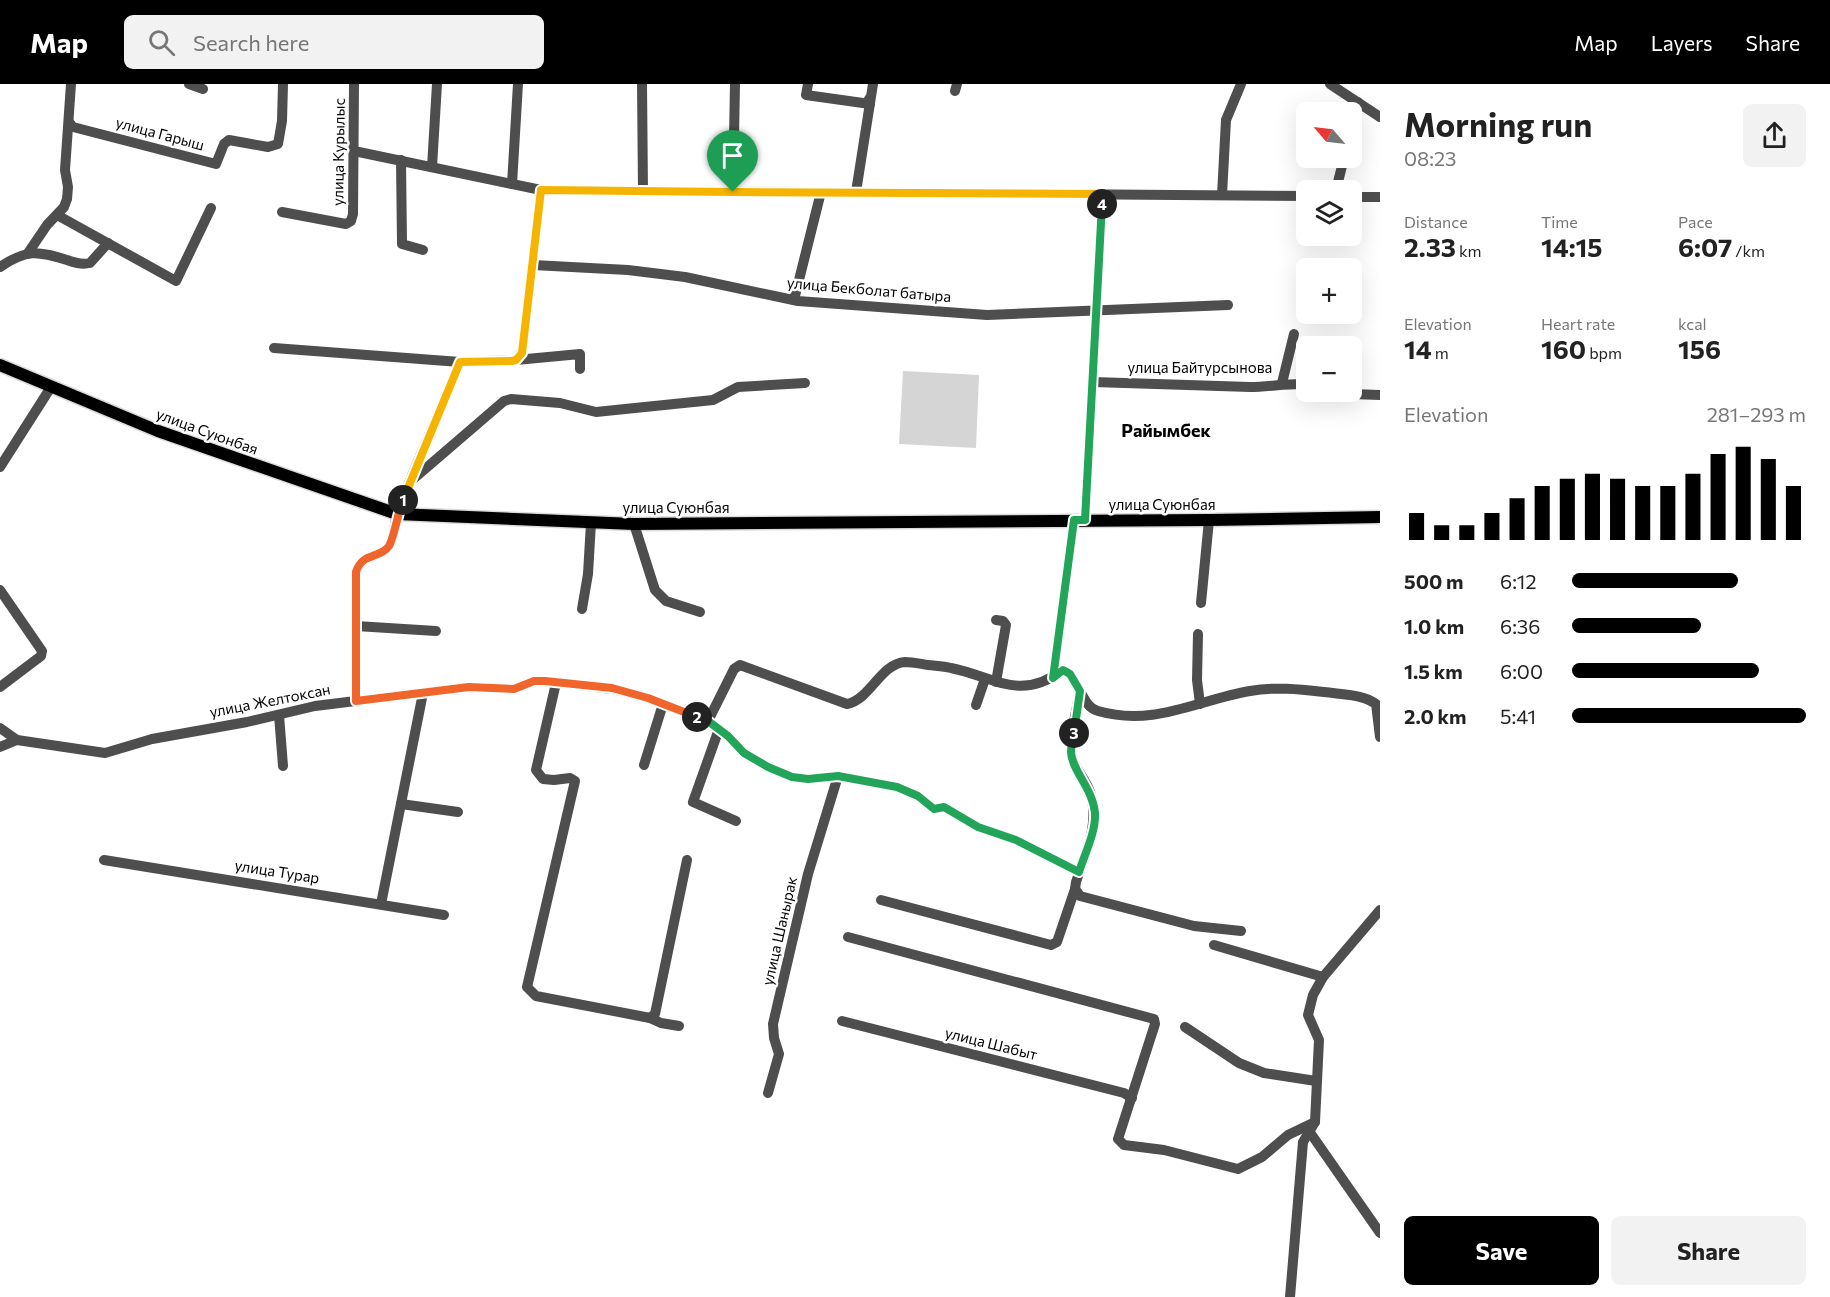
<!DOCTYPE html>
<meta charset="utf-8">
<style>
:root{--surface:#fff;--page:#f2f2f2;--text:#222;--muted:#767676;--accent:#000}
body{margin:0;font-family:Commissioner,sans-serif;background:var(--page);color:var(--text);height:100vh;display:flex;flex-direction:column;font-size:22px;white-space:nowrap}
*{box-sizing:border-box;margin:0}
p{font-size:20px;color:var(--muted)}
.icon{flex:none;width:33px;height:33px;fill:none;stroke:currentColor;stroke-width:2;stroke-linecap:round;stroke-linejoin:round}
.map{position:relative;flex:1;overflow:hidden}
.drawer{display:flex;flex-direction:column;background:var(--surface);width:450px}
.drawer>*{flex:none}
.needle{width:39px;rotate:298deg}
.buttons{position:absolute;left:1296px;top:18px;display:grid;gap:12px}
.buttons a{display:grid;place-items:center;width:66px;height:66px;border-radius:9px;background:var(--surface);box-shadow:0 6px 24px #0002;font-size:30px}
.pin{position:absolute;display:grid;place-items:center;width:51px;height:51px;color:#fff;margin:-62px -26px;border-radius:50% 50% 50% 0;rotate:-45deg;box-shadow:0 0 6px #0007}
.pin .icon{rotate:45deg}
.km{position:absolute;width:30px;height:30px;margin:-15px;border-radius:50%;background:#222;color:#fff;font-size:16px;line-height:30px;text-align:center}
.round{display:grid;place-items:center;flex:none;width:63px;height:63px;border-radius:9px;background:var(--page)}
.head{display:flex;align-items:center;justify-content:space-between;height:102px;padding:0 24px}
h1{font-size:33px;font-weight:700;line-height:45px}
.figures{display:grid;grid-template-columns:repeat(3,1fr);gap:9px;height:102px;padding:6px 24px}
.figures div{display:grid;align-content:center}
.figures b{font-size:26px;font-weight:700}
.figures small{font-size:16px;font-weight:400}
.figures p{font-size:16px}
.chart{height:168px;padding:12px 24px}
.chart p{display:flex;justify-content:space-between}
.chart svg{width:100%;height:108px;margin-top:6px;stroke:var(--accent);stroke-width:6}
.primary-button{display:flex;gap:12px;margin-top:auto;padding:12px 24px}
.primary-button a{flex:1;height:69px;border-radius:9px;background:var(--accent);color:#fff;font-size:24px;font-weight:700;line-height:69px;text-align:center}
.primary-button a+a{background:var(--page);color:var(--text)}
ul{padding:0 24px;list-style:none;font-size:20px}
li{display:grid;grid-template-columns:96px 72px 1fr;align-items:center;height:45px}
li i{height:15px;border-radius:8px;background:var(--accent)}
header{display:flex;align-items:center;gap:36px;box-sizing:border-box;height:84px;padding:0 30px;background:var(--accent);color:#fff}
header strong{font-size:28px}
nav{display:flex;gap:33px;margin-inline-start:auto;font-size:21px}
.search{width:420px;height:54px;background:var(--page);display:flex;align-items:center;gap:15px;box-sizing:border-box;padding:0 21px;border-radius:9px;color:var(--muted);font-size:22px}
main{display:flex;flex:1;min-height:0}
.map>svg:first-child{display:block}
</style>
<header>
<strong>Map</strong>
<div class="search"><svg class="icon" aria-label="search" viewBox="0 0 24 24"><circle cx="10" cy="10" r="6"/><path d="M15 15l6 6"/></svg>Search here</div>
<nav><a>Map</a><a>Layers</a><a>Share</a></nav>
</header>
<main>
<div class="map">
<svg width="1380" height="1213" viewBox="0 0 1380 1213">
<rect width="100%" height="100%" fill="#fff"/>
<polygon fill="#d5d5d5" points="903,287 979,291 976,364 899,360"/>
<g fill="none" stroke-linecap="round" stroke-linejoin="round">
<defs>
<polyline id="major" points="0,281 158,347 397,430 634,440 1209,436 1380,433"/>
</defs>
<use href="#major" stroke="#dbdbdb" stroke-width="15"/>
<g stroke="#4e4e4e" stroke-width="10">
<polyline points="189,0 203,5"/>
<polyline points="642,0 643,107"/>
<polyline points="808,0 806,11 870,20 869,15"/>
<polyline points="1330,0 1380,33"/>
<polyline points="955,7 957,0"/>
<polyline points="69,38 73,43 216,80 224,60 229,56 268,63 278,60 282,37 283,0"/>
<polyline points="1352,43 1358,18"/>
<polyline points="354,67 541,106 1306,112"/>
<polyline points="401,76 402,160 423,166"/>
<polyline points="432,83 437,0"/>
<polyline points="512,100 518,0"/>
<polyline points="1336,106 1344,74"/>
<polyline points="733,108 735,0"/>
<polyline points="856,108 873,0"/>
<polyline points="1222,111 1226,36 1241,0"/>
<polyline points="1352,113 1380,113"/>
<polyline points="282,128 346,140 351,137 353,130 354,0"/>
<polyline points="57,131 176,197 211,124"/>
<polyline points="28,169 47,141 64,123 67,115 68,103 65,86 71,0"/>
<polyline points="533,181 628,186 685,193 798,217 987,231 1228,221"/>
<path d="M 0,183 C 27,165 37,167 67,176 C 75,179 82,181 90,179 L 108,159"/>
<polyline points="794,216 821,108"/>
<polyline points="274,264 460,278 516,276 523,265 541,106"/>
<polyline points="516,276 580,270 580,285"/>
<path d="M 1093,298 L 1250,303 C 1269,303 1287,299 1306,300"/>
<polyline points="1282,299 1294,250"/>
<polyline points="1347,308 1351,310 1380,311"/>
<polyline points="0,383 51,303"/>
<polyline points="411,397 504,317 511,315 560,319 596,328 713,316 738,303 805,299"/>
<polyline points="1085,436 1103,110"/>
<polyline points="634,440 655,506 666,517 700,528"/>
<polyline points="0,506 42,567 41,572 0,603"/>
<polyline points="1201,519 1209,436"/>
<polyline points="582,525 588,490 591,439"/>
<polyline points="356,542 436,547"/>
<polyline points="1198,550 1197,596 1200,620"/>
<polyline points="1053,594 1074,436"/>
<polyline points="996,598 1006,541 1003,537 996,536"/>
<polyline points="556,599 536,686 543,695 554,696 570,694 575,697 527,903 536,912 650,934 655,930 687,776"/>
<path d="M 1080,607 C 1077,625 1069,654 1072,671 C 1074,685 1086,695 1090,708 C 1100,739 1086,768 1076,798 L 1075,805 L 1080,812 L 1194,842 L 1241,847"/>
<path d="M 356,617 L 356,488 C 362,468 384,475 390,460 C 395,450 394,438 398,428 C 416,378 440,328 460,278"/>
<polyline points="976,621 985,595"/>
<polyline points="279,631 283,682"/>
<path d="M 708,637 L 734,585 L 740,581 L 847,620 C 871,615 880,580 905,578 C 913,578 921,580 928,581 C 936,582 943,582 951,584 C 995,593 1020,618 1063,586 C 1080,593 1080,622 1098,627 C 1154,643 1197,616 1250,607 C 1278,602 1305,606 1333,609 C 1347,611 1364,611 1376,620 L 1380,653"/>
<polyline points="0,644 17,656"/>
<polyline points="719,645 693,718 736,737"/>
<polyline points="0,663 17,656 105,669 152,655 247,638 315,622 469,603 514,605 535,597 545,597 612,605 648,614 708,637 728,652 744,669 768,683 792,693 808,695 838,692 897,703 918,712 934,725 944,723 978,743 1016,756 1079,788"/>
<polyline points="644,681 663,620"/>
<polyline points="401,720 458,728"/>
<polyline points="104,776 444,831"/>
<polyline points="881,816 1051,861 1057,858 1075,805"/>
<polyline points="381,820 423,609"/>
<polyline points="848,853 1154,935 1155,940 1118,1055 1124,1061 1164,1066 1238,1085 1262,1073 1288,1051 1315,1038"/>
<polyline points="1214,861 1323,893"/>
<polyline points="650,934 661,939 679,942"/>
<polyline points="842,937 1124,1009 1132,1014"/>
<polyline points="1185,943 1239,979 1264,989 1316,997"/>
<polyline points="768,1009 779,970 774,954 773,940 808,790 838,692"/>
<polyline points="1309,1047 1380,1149"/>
<polyline points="1290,1213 1303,1058 1315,1038 1319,956 1308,931 1313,911 1323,893 1380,826"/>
</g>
<use href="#major" stroke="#000" stroke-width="12"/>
</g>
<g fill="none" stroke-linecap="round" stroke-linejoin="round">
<defs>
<polyline id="split-1" points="403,416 460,278 512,277 516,276 522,269 541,106 733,108"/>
<path id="split-2" d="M 403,416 C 398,428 394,454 389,462 C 380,475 362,468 356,488 L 356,617 L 469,603 L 514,605 L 534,597 L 545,597 L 612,604 L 648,614 L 697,633"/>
<path id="split-3" d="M 697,633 L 708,637 L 728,652 L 744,669 L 768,683 L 792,693 L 808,695 L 838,692 L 897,703 L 918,712 L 934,725 L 944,723 L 978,743 L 1016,756 L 1079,788 C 1085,769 1096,748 1095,729 C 1093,705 1072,687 1071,668 C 1071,662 1073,655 1074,649"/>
<polyline id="split-4" points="1074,649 1080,607 1070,590 1063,586 1053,594 1074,436 1085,436 1102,120"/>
<polyline id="split-5" points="733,108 1103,110 1102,120"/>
</defs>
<use href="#split-1" stroke="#fff" stroke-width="12"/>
<use href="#split-2" stroke="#fff" stroke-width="12"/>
<use href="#split-3" stroke="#fff" stroke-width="12"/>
<use href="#split-4" stroke="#fff" stroke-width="12"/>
<use href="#split-5" stroke="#fff" stroke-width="12"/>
<use href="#split-1" stroke="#f5b400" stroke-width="8"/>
<use href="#split-2" stroke="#f0652b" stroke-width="8"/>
<use href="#split-3" stroke="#22a559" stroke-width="8"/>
<use href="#split-4" stroke="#22a559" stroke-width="8"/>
<use href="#split-5" stroke="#f5b400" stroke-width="8"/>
</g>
<g text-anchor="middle" stroke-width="5" stroke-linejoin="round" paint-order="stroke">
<g font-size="15" fill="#000" stroke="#fff">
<text transform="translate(160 50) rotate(15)" y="5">улица Гарыш</text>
<text transform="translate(339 68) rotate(-89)" y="5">улица Курылыс</text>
<text transform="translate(869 206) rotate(5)" y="5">улица Бекболат батыра</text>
<text x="1200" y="289">улица Байтурсынова</text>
<text transform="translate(207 348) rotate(20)" y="5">улица Суюнбая</text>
<text x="1162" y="426">улица Суюнбая</text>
<text x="676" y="429">улица Суюнбая</text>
<text transform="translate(270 617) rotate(-11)" y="5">улица Желтоксан</text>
<text transform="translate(277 788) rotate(9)" y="5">улица Турар</text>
<text transform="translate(780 847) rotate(-77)" y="5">улица Шанырак</text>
<text transform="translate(991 960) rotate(14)" y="5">улица Шабыт</text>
</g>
<g font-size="18" font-weight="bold" fill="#000" stroke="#fff">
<text x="1166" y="353">Райымбек</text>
</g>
</g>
</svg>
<div class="buttons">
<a><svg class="needle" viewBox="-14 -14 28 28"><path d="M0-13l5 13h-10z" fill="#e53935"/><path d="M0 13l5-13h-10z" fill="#767676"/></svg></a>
<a><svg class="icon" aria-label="layers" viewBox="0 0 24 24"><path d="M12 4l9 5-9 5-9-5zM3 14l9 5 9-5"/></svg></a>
<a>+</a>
<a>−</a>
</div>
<div class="pin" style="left:733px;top:108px;background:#1e9e55"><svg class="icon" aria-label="arrive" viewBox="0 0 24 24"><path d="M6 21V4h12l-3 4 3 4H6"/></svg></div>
<b class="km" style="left:403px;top:416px">1</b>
<b class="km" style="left:697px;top:633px">2</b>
<b class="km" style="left:1074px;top:649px">3</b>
<b class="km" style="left:1102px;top:120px">4</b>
</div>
<section class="drawer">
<div class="head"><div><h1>Morning run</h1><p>08:23</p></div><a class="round"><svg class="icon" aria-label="share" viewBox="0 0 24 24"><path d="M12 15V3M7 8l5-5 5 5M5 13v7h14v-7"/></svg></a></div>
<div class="figures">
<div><p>Distance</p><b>2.33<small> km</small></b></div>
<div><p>Time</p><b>14:15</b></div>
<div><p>Pace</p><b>6:07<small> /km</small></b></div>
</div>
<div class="figures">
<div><p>Elevation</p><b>14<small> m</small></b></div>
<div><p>Heart rate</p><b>160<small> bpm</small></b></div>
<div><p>kcal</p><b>156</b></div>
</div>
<div class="chart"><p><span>Elevation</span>281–293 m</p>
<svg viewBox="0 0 160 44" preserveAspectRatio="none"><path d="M5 44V33M15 44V38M25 44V38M35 44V33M45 44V27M55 44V22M65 44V19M75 44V17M85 44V19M95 44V22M105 44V22M115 44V17M125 44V9M135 44V6M145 44V11M155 44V22"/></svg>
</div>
<ul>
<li><b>500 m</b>6:12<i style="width:71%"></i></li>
<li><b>1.0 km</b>6:36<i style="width:55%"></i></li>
<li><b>1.5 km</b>6:00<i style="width:80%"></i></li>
<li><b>2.0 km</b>5:41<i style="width:100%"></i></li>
</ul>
<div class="primary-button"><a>Save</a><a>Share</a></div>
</section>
</main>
